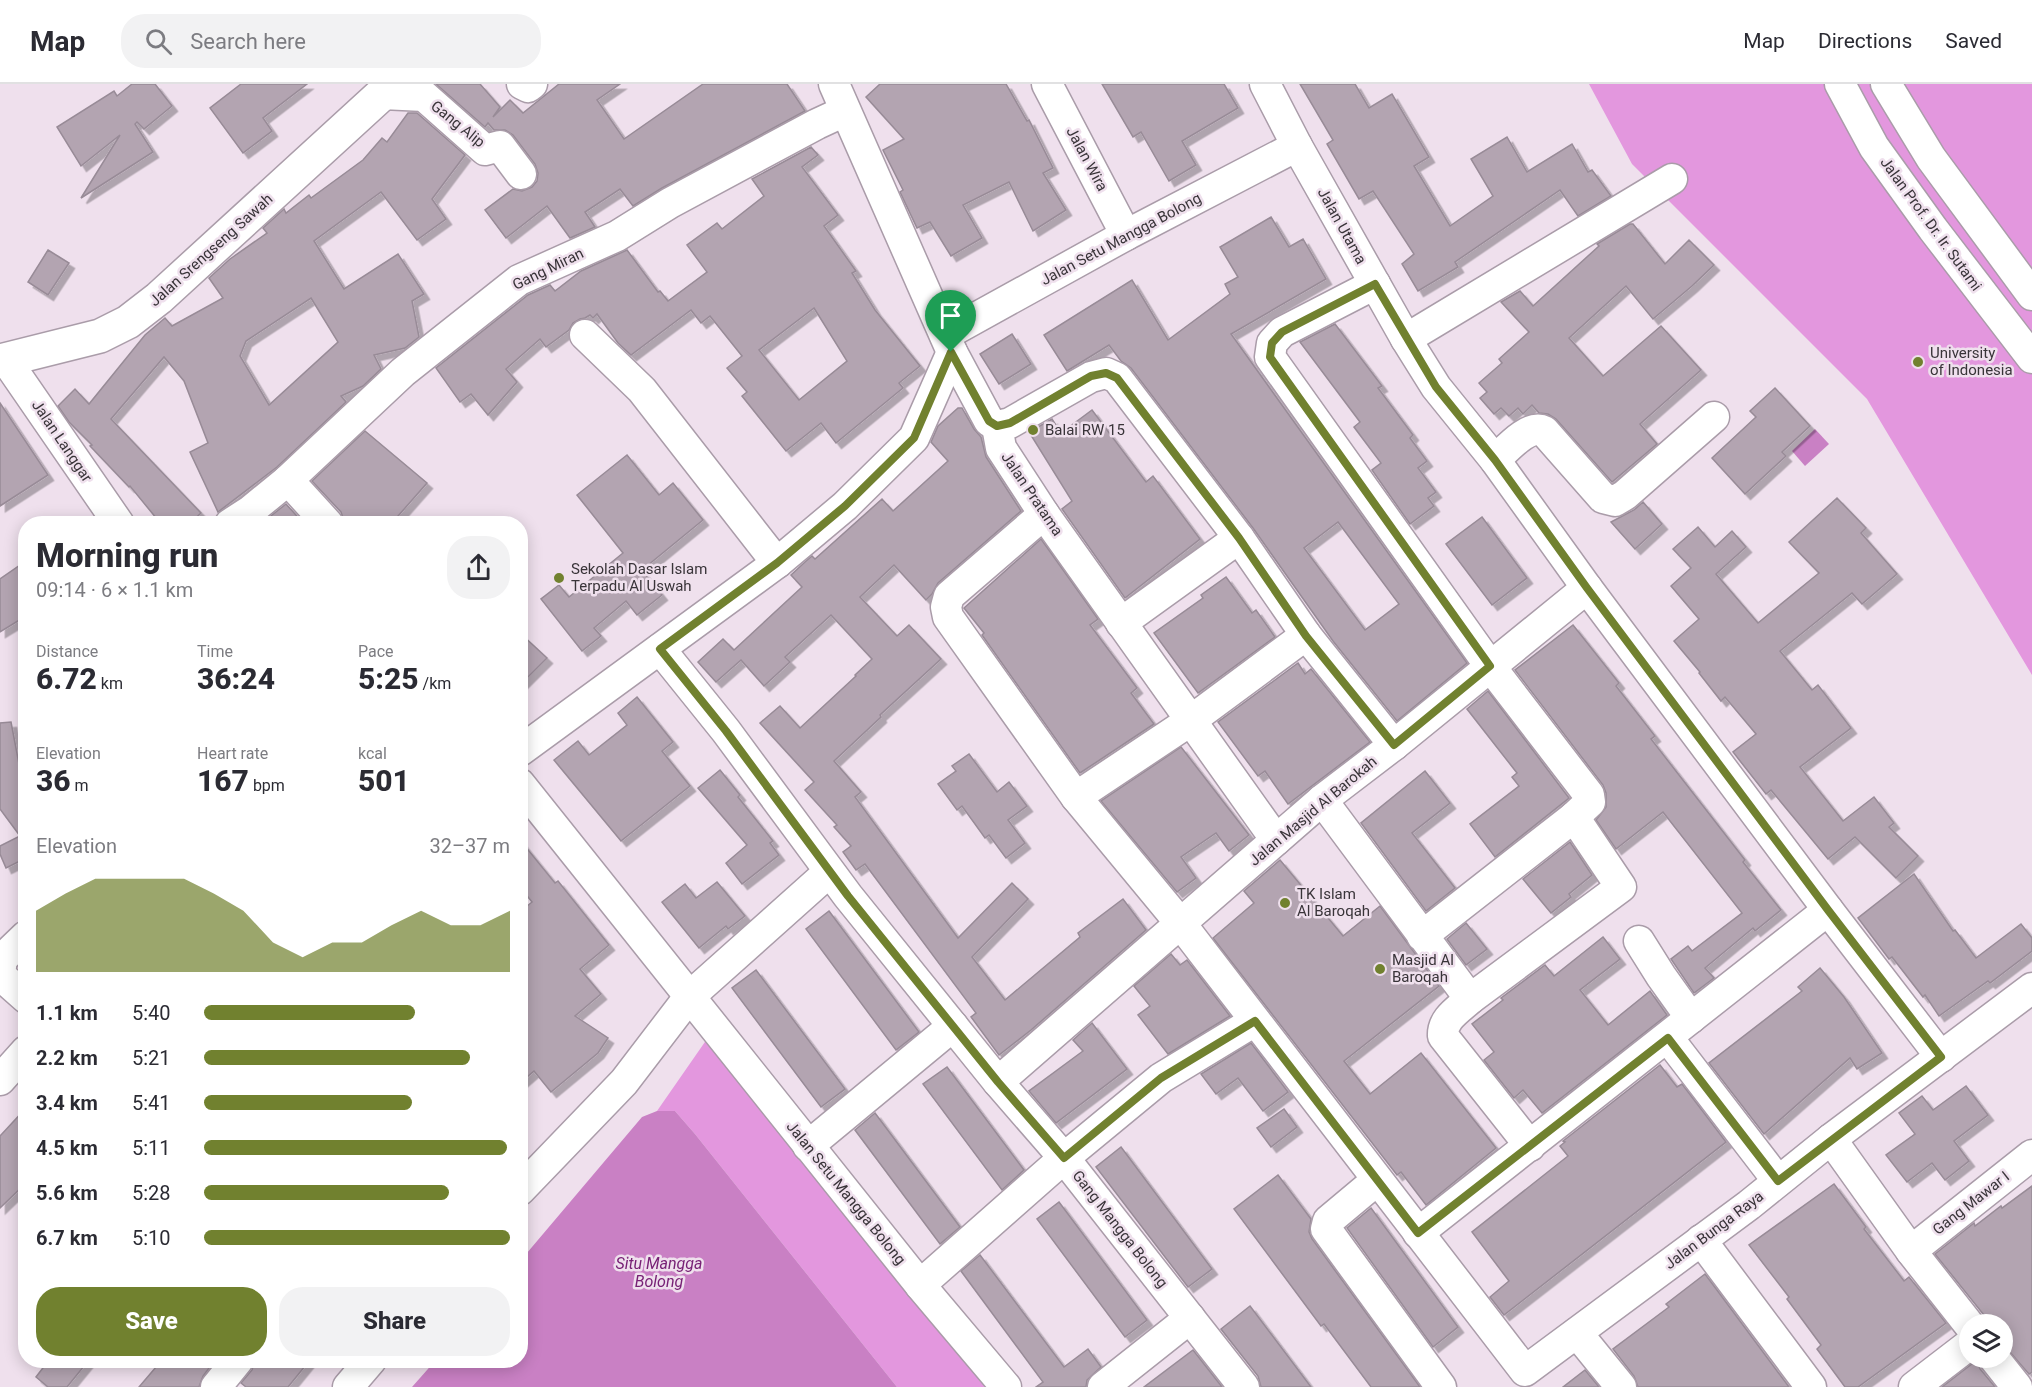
<!DOCTYPE html>
<meta charset="utf-8">
<style>
:root{--surface:#fff;--page:#f2f2f3;--text:#2b2b33;--muted:#7c7c81;--line:#e1e1e2;--accent:#71812f}
body{margin:0;font-family:Roboto,sans-serif;background:var(--page);color:var(--text);height:100vh;display:flex;flex-direction:column;font-size:22px;white-space:nowrap}
*{box-sizing:border-box;margin:0}
p{font-size:20px;color:var(--muted)}
.icon{flex:none;width:33px;height:33px;fill:none;stroke:currentColor;stroke-width:2;stroke-linecap:round;stroke-linejoin:round}
.map{position:relative;flex:1;overflow:hidden}
.panel{position:absolute;left:18px;top:432px;width:510px;height:852px;display:flex;flex-direction:column;background:var(--surface);border-radius:24px;box-shadow:0 3px 15px #0003}
.panel>*{flex:none}
.fabs{position:absolute;left:1959px;top:1230px;display:grid;gap:12px}
.fabs a{display:grid;place-items:center;width:54px;height:54px;border-radius:50%;background:var(--surface);box-shadow:0 3px 15px #0003;font-size:30px}
.pin{position:absolute;display:grid;place-items:center;width:51px;height:51px;color:#fff;margin:-62px -26px;border-radius:50% 50% 50% 0;rotate:-45deg;box-shadow:0 0 6px #0007}
.pin .icon{rotate:45deg}
.round{display:grid;place-items:center;flex:none;width:63px;height:63px;border-radius:24px;background:var(--page)}
.head{display:flex;align-items:center;justify-content:space-between;height:102px;padding:0 18px}
h1{font-size:33px;font-weight:800;line-height:45px}
.figures{display:grid;grid-template-columns:repeat(3,1fr);gap:9px;height:102px;padding:6px 18px}
.figures div{display:grid;align-content:center}
.figures b{font-size:30px;font-weight:800}
.figures small{font-size:16px;font-weight:400}
.figures p{font-size:16px}
.chart{height:168px;padding:12px 18px}
.chart p{display:flex;justify-content:space-between}
.chart svg{width:100%;height:108px;margin-top:6px;fill:var(--accent);opacity:.7}
.primary-button{display:flex;gap:12px;margin-top:auto;padding:12px 18px}
.primary-button a{flex:1;height:69px;border-radius:24px;background:var(--accent);color:#fff;font-size:24px;font-weight:800;line-height:69px;text-align:center}
.primary-button a+a{background:var(--page);color:var(--text)}
ul{padding:0 18px;list-style:none;font-size:20px}
li{display:grid;grid-template-columns:96px 72px 1fr;align-items:center;height:45px}
li i{height:15px;border-radius:8px;background:var(--accent)}
header{display:flex;align-items:center;gap:36px;box-sizing:border-box;height:84px;padding:0 30px;background:var(--surface);border-bottom:2px solid var(--line)}
header strong{font-size:28px}
nav{display:flex;gap:33px;margin-inline-start:auto;font-size:21px}
.search{width:420px;height:54px;background:var(--page);display:flex;align-items:center;gap:15px;box-sizing:border-box;padding:0 21px;border-radius:24px;color:var(--muted);font-size:22px}
.map>svg:first-child{display:block}
</style>
<header>
<strong>Map</strong>
<div class="search"><svg class="icon" aria-label="search" viewBox="0 0 24 24"><circle cx="10" cy="10" r="6"/><path d="M15 15l6 6"/></svg>Search here</div>
<nav><a>Map</a><a>Directions</a><a>Saved</a></nav>
</header>
<div class="map">
<svg width="2032" height="1303" viewBox="0 0 2032 1303">
<defs>
<filter id="shadow"><feDropShadow dx="5.5" dy="5.5" stdDeviation="0" flood-color="#0004"/></filter>
</defs>
<rect width="100%" height="100%" fill="#efe0ed"/>
<g fill="#e397de">
<polygon points="1589,0 2032,0 2032,591 1867,315 1632,80"/>
<polygon points="707,955 985,1303 897,1303 695,1050 675,1027 657,1027"/>
</g>
<g fill="#c980c4">
<polygon points="1815,345 1829,360 1805,382 1792,367"/>
<polygon points="657,1027 675,1027 695,1050 897,1303 412,1303 435,1277 520,1276 521,1176 642,1033"/>
</g>
<g fill="#b3a4b1" stroke="#988b97" stroke-width="1.5" fill-rule="evenodd" filter="url(#shadow)">
<polygon points="132,0 155,0 172,22 144,45 137,38 135,40 153,68 81,114 120,51 81,82 57,43 114,7 117,12"/>
<polygon points="241,0 307,0 263,34 272,47 243,69 210,24"/>
<polygon points="436,0 480,0 500,23 493,33 510,16 523,29 559,0 620,0 597,16 624,55 703,0 787,0 805,27 662,104 633,122 620,105 585,128 595,143 570,154 547,122 506,154 485,126 513,105 522,107 532,103 537,97 538,89 535,80 513,51 505,46 494,46 488,39 485,43"/>
<polygon points="880,0 1006,0 1027,37 1029,36 1053,84 1043,89 1066,126 1033,147 1009,98 963,121 982,154 951,172 930,138 917,144 900,108 903,106 883,66 904,55 866,13"/>
<polygon points="1102,0 1224,0 1238,24 1182,57 1196,81 1169,97 1141,48 1133,53"/>
<polygon points="1300,0 1355,0 1369,24 1392,10 1429,73 1414,82 1450,142 1493,112 1471,75 1507,53 1527,88 1572,60 1588,88 1592,86 1611,112 1578,132 1560,106 1455,178 1458,183 1418,207 1402,180 1414,170 1373,107 1359,115 1327,60 1333,56"/>
<path d="M 408,29 L 417,29 L 465,71 L 432,115 L 446,135 L 417,156 L 381,108 L 314,157 L 344,205 L 398,170 L 424,210 L 412,217 L 419,253 L 405,264 L 374,271 L 381,285 L 363,302 L 341,312 L 346,318 L 277,383 L 218,428 L 190,368 L 208,359 L 184,297 L 164,273 L 111,335 L 201,429 L 189,440 L 161,440 L 130,402 L 129,403 L 90,362 L 92,361 L 69,338 L 58,322 L 75,305 L 89,320 L 145,251 L 165,234 L 172,242 L 223,214 L 209,194 L 230,175 L 267,149 L 263,144 L 284,125 L 286,129 L 309,111 L 311,114 L 363,76 L 382,54 L 387,58 ZM 311,214 L 338,258 L 269,321 L 240,272 L 246,257 Z"/>
<path d="M 811,63 L 818,71 L 802,83 L 838,131 L 824,142 L 856,187 L 852,189 L 875,226 L 920,282 L 899,299 L 903,304 L 836,359 L 821,339 L 786,367 L 742,312 L 747,308 L 727,284 L 742,272 L 710,232 L 701,239 L 691,226 L 631,271 L 618,259 L 597,230 L 593,234 L 590,231 L 585,234 L 580,235 L 573,239 L 569,246 L 546,263 L 540,255 L 506,285 L 517,298 L 488,331 L 471,310 L 460,318 L 436,284 L 528,211 L 550,201 L 555,207 L 581,187 L 627,166 L 658,208 L 660,207 L 668,217 L 707,188 L 687,161 L 717,139 L 722,145 L 764,112 L 752,95 ZM 814,224 L 847,277 L 799,316 L 759,266 Z"/>
<path d="M 1271,133 L 1289,163 L 1303,155 L 1326,195 L 1231,250 L 1467,579 L 1397,637 L 1333,557 L 1253,444 L 1131,284 L 1121,277 L 1109,261 L 1067,287 L 1044,251 L 1132,196 L 1168,256 L 1230,210 L 1225,200 L 1238,193 L 1220,163 ZM 1338,438 L 1399,520 L 1365,546 L 1304,464 Z"/>
<polygon points="1630,140 1633,140 1665,180 1689,156 1714,181 1692,202 1653,235 1626,202 1569,254 1603,292 1661,242 1701,286 1640,340 1657,360 1612,398 1556,335 1548,330 1539,329 1532,321 1523,330 1518,324 1509,332 1501,324 1494,330 1480,314 1487,308 1479,299 1502,279 1499,275 1529,248 1501,218 1520,207 1533,222 1599,162 1597,160"/>
<polygon points="48,166 69,179 48,211 28,198"/>
<polygon points="1335,240 1382,302 1378,304 1413,351 1410,354 1427,377 1418,384 1436,408 1428,414 1434,422 1410,440 1372,386 1381,379 1354,343 1360,338 1300,258"/>
<polygon points="1012,250 1031,280 999,300 980,270"/>
<polygon points="1775,304 1810,342 1782,368 1786,372 1745,410 1712,374 1756,333 1750,327"/>
<polygon points="0,319 48,391 0,422"/>
<polygon points="958,324 962,324 974,345 981,353 986,373 1021,427 938,499 932,510 926,516 894,481 860,513 897,552 909,541 941,575 880,631 881,633 834,677 861,708 855,713 958,854 1012,799 1028,815 972,873 1005,916 1080,853 1078,849 1123,815 1146,846 1031,946 999,971 971,933 976,929 865,780 856,786 843,768 851,762 834,743 837,741 805,706 814,698 760,639 780,622 800,644 856,592 855,591 872,575 831,531 785,573 790,578 764,602 741,576 716,598 698,578 723,555 734,566 802,503 791,491 805,478 812,472 815,475 882,415 893,427 948,377 931,358 938,342"/>
<polygon points="1092,326 1146,398 1153,392 1200,455 1125,514 1062,425 1072,417 1029,348 1052,335 1061,349"/>
<polygon points="365,347 427,399 391,440 345,440 341,428 312,397"/>
<polygon points="627,371 659,411 673,399 703,436 642,486 662,511 637,531 626,517 594,544 601,552 582,567 541,515 559,501 569,513 623,469 577,411"/>
<polygon points="1837,414 1866,444 1861,449 1897,490 1862,520 1852,509 1780,567 1812,606 1818,601 1851,644 1800,683 1843,737 1874,713 1894,739 1889,743 1918,772 1896,794 1855,753 1828,775 1771,706 1766,710 1733,668 1756,650 1725,613 1721,617 1699,589 1700,588 1674,557 1699,535 1671,502 1691,484 1673,465 1698,443 1715,463 1732,447 1746,463 1716,490 1758,539 1819,489 1789,458"/>
<polygon points="1643,418 1662,440 1635,465 1611,438 1634,426"/>
<polygon points="286,420 304,440 262,440 262,439"/>
<polygon points="1482,433 1527,494 1492,521 1446,460"/>
<polygon points="1041,455 1098,535 1090,541 1137,604 1131,609 1154,640 1080,689 982,551 984,549 964,524"/>
<polygon points="26,477 26,532 0,548 0,495"/>
<polygon points="1226,493 1252,529 1256,526 1275,553 1198,609 1154,549 1203,514 1201,511"/>
<polygon points="1573,541 1619,599 1616,602 1655,652 1651,655 1745,776 1743,778 1781,826 1755,847 1753,844 1705,884 1714,894 1694,909 1671,875 1688,862 1692,867 1742,829 1663,728 1616,765 1596,736 1606,723 1606,709 1603,701 1515,586"/>
<polygon points="520,549 547,574 520,601"/>
<polygon points="1298,579 1305,590 1311,585 1370,658 1288,720 1265,687 1258,692 1218,638"/>
<polygon points="1488,607 1569,714 1495,773 1470,740 1519,702 1512,693 1517,689 1467,625"/>
<polygon points="637,613 673,658 662,667 690,702 621,757 554,676 578,657 589,671 627,641 618,629"/>
<polygon points="11,638 23,701 26,705 26,774 6,784 0,770 0,762 20,752 0,725 0,639"/>
<polygon points="1181,663 1249,751 1229,767 1216,749 1181,773 1196,794 1177,808 1101,717"/>
<polygon points="969,670 997,708 1009,698 1027,722 1008,736 1025,759 1006,774 989,751 985,754 962,722 957,726 938,700 956,687 952,682"/>
<polygon points="720,686 740,711 738,713 773,757 770,759 779,771 742,800 726,779 747,761 698,704"/>
<polygon points="1425,687 1450,719 1412,749 1455,804 1426,827 1361,739"/>
<polygon points="520,756 555,799 558,797 609,861 580,885 601,910 575,932 608,954 598,969 551,1008 534,987 520,999 520,828 532,818 520,803"/>
<polygon points="1570,758 1592,791 1569,810 1571,813 1551,829 1523,795"/>
<polygon points="1280,776 1343,852 1380,822 1439,902 1344,977 1370,1010 1421,969 1496,1064 1426,1121 1401,1088 1397,1091 1213,854 1254,819 1244,807"/>
<polygon points="1914,790 1953,847 1955,846 1976,874 2021,840 2032,854 2032,867 1990,899 1988,897 1939,932 1925,911 1923,913 1892,873 1889,875 1858,834"/>
<polygon points="717,798 745,832 728,845 726,842 699,864 662,818 685,800 696,814"/>
<polygon points="829,827 919,948 896,966 806,845"/>
<polygon points="1466,839 1487,865 1466,881 1447,855"/>
<polygon points="1603,853 1620,875 1580,906 1608,941 1650,907 1667,931 1542,1029 1523,1006 1514,1014 1484,976 1494,968 1472,940 1503,916 1501,914 1545,881 1554,892"/>
<polygon points="1171,870 1180,881 1187,876 1230,932 1168,970 1138,931 1150,922 1134,902"/>
<polygon points="1820,884 1844,913 1882,969 1857,985 1850,974 1764,1050 1709,979 1802,907 1798,903"/>
<polygon points="756,886 845,1005 821,1023 732,904"/>
<polygon points="1092,939 1127,985 1056,1039 1029,1007 1083,967 1073,956"/>
<polygon points="1251,959 1288,1008 1263,1027 1238,994 1216,1010 1201,990"/>
<polygon points="1660,981 1677,1003 1682,1000 1726,1058 1504,1231 1490,1213 1509,1197 1472,1148 1568,1072 1560,1062 1565,1058 1563,1057"/>
<polygon points="947,983 1024,1086 1002,1106 923,1000"/>
<polygon points="1966,1002 1988,1031 1954,1057 1969,1077 1945,1096 1932,1079 1907,1098 1886,1071 1915,1050 1899,1029 1922,1012 1933,1026"/>
<polygon points="26,1024 26,1099 0,1124 0,1052"/>
<polygon points="1284,1025 1297,1043 1271,1063 1257,1044"/>
<polygon points="875,1029 960,1143 940,1160 855,1046"/>
<polygon points="1121,1063 1212,1185 1188,1203 1096,1083"/>
<polygon points="1278,1091 1311,1135 1309,1148 1312,1155 1420,1303 1371,1303 1324,1240 1321,1242 1234,1125"/>
<polygon points="1834,1100 1866,1143 1864,1145 1904,1197 1909,1193 1946,1239 1858,1303 1845,1303 1817,1265 1821,1261 1787,1215 1789,1213 1749,1161"/>
<polygon points="2032,1102 2032,1288 2029,1290 2002,1259 2002,1240 1987,1240 1984,1231 1935,1170 1974,1139 1975,1142 2001,1122 2002,1124"/>
<polygon points="1059,1118 1147,1236 1125,1253 1037,1135"/>
<polygon points="1371,1124 1458,1243 1433,1263 1347,1144"/>
<polygon points="980,1171 1064,1283 1088,1265 1101,1283 1087,1296 1086,1303 1036,1303 1043,1298 961,1187"/>
<polygon points="1705,1190 1789,1303 1638,1303 1634,1292 1613,1265 1669,1223 1666,1220"/>
<polygon points="1250,1222 1311,1303 1261,1303 1258,1292 1221,1245"/>
<polygon points="1193,1266 1222,1303 1144,1303"/>
<polygon points="49,1276 89,1276 67,1303 48,1303 36,1293"/>
<polygon points="162,1276 215,1276 203,1292 199,1303 139,1303"/>
<polygon points="255,1276 310,1276 288,1303 246,1303 241,1299 252,1286"/>
<polygon points="1977,1276 1980,1285 1995,1303 1942,1303"/>
<polygon points="1585,1286 1599,1303 1563,1303"/>
</g>
<g fill="none" stroke-linecap="round" stroke-linejoin="round">
<defs>
<g id="minor">
<polyline points="522,0 528,3 532,0"/>
<polyline points="834,0 952,268 989,337 997,342"/>
<polyline points="1047,0 1126,151"/>
<polyline points="1265,0 1297,62 1406,255 1436,303 1495,376 1587,504 1828,826 1941,973"/>
<polyline points="1840,0 1874,63 1933,145 2032,274"/>
<polyline points="1886,0 1931,74 2032,211"/>
<polyline points="382,10 424,12 485,66 500,62 521,90"/>
<polyline points="1375,200 1282,248 1272,259 1270,273 1490,582 1589,711 1590,718 1574,733"/>
<polyline points="585,251 642,306 777,479"/>
<polyline points="945,251 1126,151 1297,62"/>
<polyline points="1406,255 1672,95"/>
<polyline points="6,276 119,440"/>
<polyline points="997,342 1010,339 1091,293 1106,289 1117,294 1239,454 1306,551 1394,661"/>
<polyline points="997,342 1001,364 1044,430 1276,756"/>
<path d="M 1495,376 C 1506,366 1529,339 1544,347 L 1603,414 L 1615,417 L 1625,411 L 1714,333"/>
<polyline points="288,396 403,288 519,196 617,152 670,119 817,40 845,27"/>
<polyline points="1044,430 949,512 946,523 948,533 1076,713 1181,840 1525,1287 1749,1121 1831,1055 2032,904"/>
<polyline points="230,440 250,427 288,396 328,440"/>
<polyline points="1121,539 1239,454"/>
<polyline points="660,565 726,647 848,812 998,998 1064,1074 1244,1303"/>
<polyline points="520,667 777,479 845,422 914,354 952,268"/>
<polyline points="520,700 920,1201 1006,1303"/>
<polyline points="1076,713 1190,637 1306,551"/>
<polyline points="1322,716 1470,915 1621,803 1574,733 1422,852"/>
<polyline points="26,852 2,875 0,891 26,914"/>
<polyline points="1639,857 1661,892 1691,934"/>
<path d="M 1470,915 C 1458,926 1442,935 1443,952 L 1530,1062"/>
<polyline points="1668,954 1778,1097"/>
<polyline points="0,996 26,967"/>
<polyline points="998,998 1322,716 1394,661 1587,504"/>
<polyline points="1831,1055 1911,1167 1970,1242"/>
<polyline points="808,1062 953,942"/>
<polyline points="1377,1096 1328,1137 1326,1145 1441,1303"/>
<polyline points="520,1106 624,998 689,913 829,788"/>
<polyline points="1418,1149 1828,826"/>
<polyline points="1701,1156 1811,1303"/>
<polyline points="1911,1167 2032,1071"/>
<polyline points="920,1201 1064,1074 1161,994 1255,937"/>
<polyline points="1577,1249 1621,1303"/>
<polyline points="1994,1274 2017,1303"/>
<polyline points="216,1303 238,1276"/>
<polyline points="348,1303 371,1276"/>
<polyline points="1103,1303 1190,1234"/>
<polyline points="1914,1303 1970,1260"/>
</g>
<polyline id="tertiary" points="0,277 100,252 128,238 159,214 382,10 391,0"/>
</defs>
<use href="#minor" stroke="#aa9ca9" stroke-width="33"/>
<use href="#tertiary" stroke="#aa9ca9" stroke-width="36"/>
<use href="#minor" stroke="#fff" stroke-width="30"/>
<use href="#tertiary" stroke="#fff" stroke-width="33"/>
</g>
<g fill="none" stroke-linecap="round" stroke-linejoin="round">
<defs>
<polygon id="route" points="1375,200 1436,303 1495,376 1587,504 1828,826 1941,973 1778,1097 1668,954 1418,1149 1255,937 1161,994 1064,1074 998,998 848,812 726,647 660,565 777,479 845,422 914,354 951,268 989,337 997,342 1010,339 1091,292 1106,289 1117,294 1239,454 1306,552 1394,661 1490,582 1270,273 1272,259 1282,248"/>
</defs>
<use href="#route" stroke="#fff" stroke-width="12"/>
<use href="#route" stroke="#71812f" stroke-width="8"/>
</g>
<g fill="#71812f" stroke="#efe0ed" stroke-width="2">
<circle cx="1918" cy="278" r="6"/>
<circle cx="1033" cy="346" r="6"/>
<circle cx="559" cy="494" r="6"/>
<circle cx="1285" cy="819" r="6"/>
<circle cx="1380" cy="885" r="6"/>
</g>
<g text-anchor="middle" stroke-width="5" stroke-linejoin="round" paint-order="stroke">
<g font-size="15" fill="#393439" stroke="#efe0ed">
<text transform="translate(458 40) rotate(39)" y="5">Gang Alip</text>
<text transform="translate(1087 75) rotate(62)" y="5">Jalan Wira</text>
<text transform="translate(1931 140) rotate(54)" y="5">Jalan Prof. Dr. Ir. Sutami</text>
<text transform="translate(1342 142) rotate(61)" y="5">Jalan Utama</text>
<text transform="translate(1121 155) rotate(-28)" y="5">Jalan Setu Mangga Bolong</text>
<text transform="translate(211 166) rotate(-42)" y="5">Jalan Srengseng Sawah</text>
<text transform="translate(548 185) rotate(-26)" y="5">Gang Miran</text>
<text transform="translate(62 357) rotate(56)" y="5">Jalan Langgar</text>
<text transform="translate(1032 410) rotate(56)" y="5">Jalan Pratama</text>
<text transform="translate(1313 727) rotate(-40)" y="5">Jalan Masjid Al Barokah</text>
<text transform="translate(846 1109) rotate(51)" y="5">Jalan Setu Mangga Bolong</text>
<text transform="translate(1971 1119) rotate(-38)" y="5">Gang Mawar I</text>
<text transform="translate(1120 1145) rotate(52)" y="5">Gang Mangga Bolong</text>
<text transform="translate(1714 1146) rotate(-37)" y="5">Jalan Bunga Raya</text>
</g>
<g font-size="15" fill="#393439" stroke="#efe0ed" text-anchor="start">
<text x="1930" y="274">University<tspan x="1930" dy="17">of Indonesia</tspan></text>
<text x="1045" y="351">Balai RW 15</text>
<text x="571" y="490">Sekolah Dasar Islam<tspan x="571" dy="17">Terpadu Al Uswah</tspan></text>
<text x="1297" y="815">TK Islam<tspan x="1297" dy="17">Al Baroqah</tspan></text>
<text x="1392" y="881">Masjid Al<tspan x="1392" dy="17">Baroqah</tspan></text>
</g>
<g font-size="16" font-style="italic" fill="#772075" stroke="#efe0ed">
<text x="659" y="1185">Situ Mangga<tspan x="659" dy="18">Bolong</tspan></text>
</g>
</g>
</svg>
<div class="fabs">
<a><svg class="icon" aria-label="layers" viewBox="0 0 24 24"><path d="M12 4l9 5-9 5-9-5zM3 14l9 5 9-5"/></svg></a>
</div>
<div class="pin" style="left:951px;top:268px;background:#1e9e55"><svg class="icon" aria-label="arrive" viewBox="0 0 24 24"><path d="M6 21V4h12l-3 4 3 4H6"/></svg></div>
<section class="panel">
<div class="head"><div><h1>Morning run</h1><p>09:14 · 6 × 1.1 km</p></div><a class="round"><svg class="icon" aria-label="share" viewBox="0 0 24 24"><path d="M12 15V3M7 8l5-5 5 5M5 13v7h14v-7"/></svg></a></div>
<div class="figures">
<div><p>Distance</p><b>6.72<small> km</small></b></div>
<div><p>Time</p><b>36:24</b></div>
<div><p>Pace</p><b>5:25<small> /km</small></b></div>
</div>
<div class="figures">
<div><p>Elevation</p><b>36<small> m</small></b></div>
<div><p>Heart rate</p><b>167<small> bpm</small></b></div>
<div><p>kcal</p><b>501</b></div>
</div>
<div class="chart"><p><span>Elevation</span>32–37 m</p>
<svg viewBox="0 0 160 44" preserveAspectRatio="none"><path d="M0 44V19L10 12L20 6L30 6L40 6L50 6L60 12L70 19L80 32L90 38L100 32L110 32L120 25L130 19L140 25L150 25L160 19V44z"/></svg>
</div>
<ul>
<li><b>1.1 km</b>5:40<i style="width:69%"></i></li>
<li><b>2.2 km</b>5:21<i style="width:87%"></i></li>
<li><b>3.4 km</b>5:41<i style="width:68%"></i></li>
<li><b>4.5 km</b>5:11<i style="width:99%"></i></li>
<li><b>5.6 km</b>5:28<i style="width:80%"></i></li>
<li><b>6.7 km</b>5:10<i style="width:100%"></i></li>
</ul>
<div class="primary-button"><a>Save</a><a>Share</a></div>
</section>
</div>
